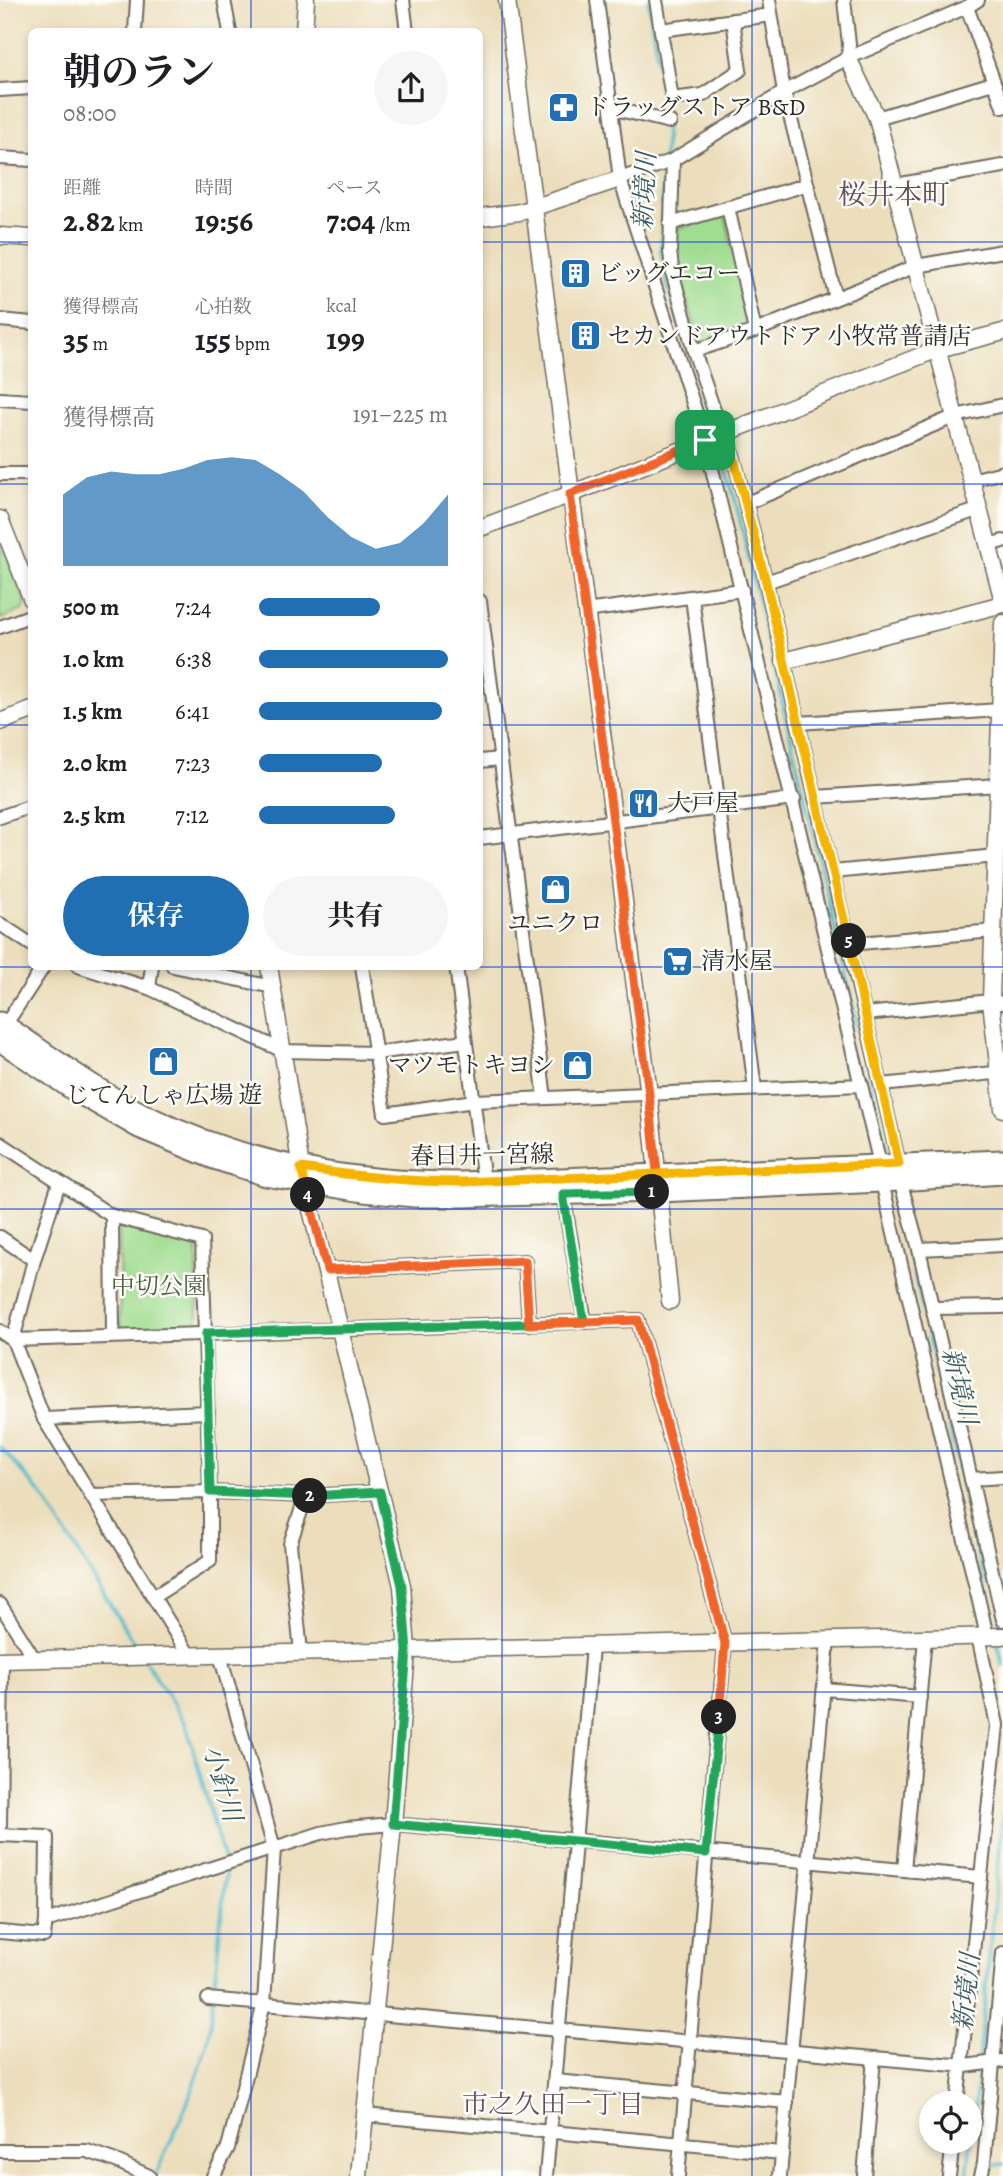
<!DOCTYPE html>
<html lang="ja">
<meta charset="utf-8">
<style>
:root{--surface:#fff;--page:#f6f6f6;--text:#202124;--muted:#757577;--accent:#1f6fb2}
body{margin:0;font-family:Alegreya,"Noto Serif JP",serif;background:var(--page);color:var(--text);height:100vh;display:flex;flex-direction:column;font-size:26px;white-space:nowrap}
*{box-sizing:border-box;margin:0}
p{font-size:23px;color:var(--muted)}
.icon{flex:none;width:38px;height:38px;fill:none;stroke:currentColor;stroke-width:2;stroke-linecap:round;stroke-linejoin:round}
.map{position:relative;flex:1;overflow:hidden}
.drawer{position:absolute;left:28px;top:28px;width:455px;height:942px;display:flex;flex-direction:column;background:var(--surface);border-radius:10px;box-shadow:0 4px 10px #0003}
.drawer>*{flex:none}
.controls{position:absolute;left:919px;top:2091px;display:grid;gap:14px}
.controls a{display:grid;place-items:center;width:63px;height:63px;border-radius:50%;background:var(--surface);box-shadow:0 4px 10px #0003;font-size:35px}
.pin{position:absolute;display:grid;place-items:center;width:60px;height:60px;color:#fff;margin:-30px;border-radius:14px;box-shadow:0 4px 10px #0006}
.km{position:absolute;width:35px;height:35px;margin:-18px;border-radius:50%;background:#222;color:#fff;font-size:19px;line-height:35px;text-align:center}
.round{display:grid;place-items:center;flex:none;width:74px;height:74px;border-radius:37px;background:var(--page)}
.head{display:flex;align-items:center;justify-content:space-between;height:119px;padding:0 35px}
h1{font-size:38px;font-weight:700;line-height:52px}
.stats{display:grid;grid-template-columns:repeat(3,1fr);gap:10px;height:119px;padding:7px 35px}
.stats div{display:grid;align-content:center}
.stats b{font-size:30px;font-weight:700}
.stats small{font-size:19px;font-weight:400}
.stats p{font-size:19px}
.chart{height:196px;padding:14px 35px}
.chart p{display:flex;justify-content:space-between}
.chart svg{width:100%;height:126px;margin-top:7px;fill:var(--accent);opacity:.7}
.primary-button{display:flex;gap:14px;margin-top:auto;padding:14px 35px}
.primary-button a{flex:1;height:80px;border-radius:42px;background:var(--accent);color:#fff;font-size:28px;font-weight:700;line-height:80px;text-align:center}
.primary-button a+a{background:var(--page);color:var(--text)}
ul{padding:0 35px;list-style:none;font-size:23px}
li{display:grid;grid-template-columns:112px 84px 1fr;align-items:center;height:52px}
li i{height:18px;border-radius:9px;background:var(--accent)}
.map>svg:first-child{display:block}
</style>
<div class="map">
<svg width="1003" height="2176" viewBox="0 0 1003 2176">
<rect width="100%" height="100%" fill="#fdfcf7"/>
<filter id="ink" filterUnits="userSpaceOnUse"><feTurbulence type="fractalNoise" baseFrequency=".0143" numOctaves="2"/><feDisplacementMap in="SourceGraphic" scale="14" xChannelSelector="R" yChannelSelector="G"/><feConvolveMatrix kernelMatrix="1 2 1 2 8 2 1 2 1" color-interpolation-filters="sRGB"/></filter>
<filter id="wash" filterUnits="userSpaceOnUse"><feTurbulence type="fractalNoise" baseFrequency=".00686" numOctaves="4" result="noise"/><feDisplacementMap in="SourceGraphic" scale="28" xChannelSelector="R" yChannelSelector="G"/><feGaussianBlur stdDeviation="1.57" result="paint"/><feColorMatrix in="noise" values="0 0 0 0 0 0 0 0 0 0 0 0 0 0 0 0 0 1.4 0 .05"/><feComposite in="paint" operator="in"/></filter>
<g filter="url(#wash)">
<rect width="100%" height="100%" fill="#ecdebc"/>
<g fill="#a0dd91" stroke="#66845e" stroke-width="2">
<polygon points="722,215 726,218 750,327 705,345 700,342 676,268 676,229"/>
<polygon points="0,538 26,604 23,610 0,619"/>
<polygon points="119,1227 197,1245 198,1326 120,1330"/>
</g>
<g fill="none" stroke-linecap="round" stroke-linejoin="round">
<g stroke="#4fbaca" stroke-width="3.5">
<polyline points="648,0 667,117"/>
<polyline points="664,158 666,124"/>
<polyline points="663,166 661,254 667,284 681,327"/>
<polyline points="721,451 736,503 887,1152"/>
<polyline points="896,1192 995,1630"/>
<polyline points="0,1447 41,1493 140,1653"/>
<polyline points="998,1644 1003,1665"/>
<path d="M 146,1662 L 186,1724 L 226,1868 L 210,2030 C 200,2082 176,2128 155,2176"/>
<polyline points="979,2061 1003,1813"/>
<polyline points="994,2165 1003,2164"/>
<polyline points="967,2176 979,2069"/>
</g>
</g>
</g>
<g filter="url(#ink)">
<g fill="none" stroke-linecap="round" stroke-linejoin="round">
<defs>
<g id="minor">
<polyline points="224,0 230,32"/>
<polyline points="403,0 407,32"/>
<polyline points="597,0 620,179 705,440 880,1164"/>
<polyline points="656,0 672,99 703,95 740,70 733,20"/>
<polyline points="769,0 784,92 836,298"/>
<polyline points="844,0 849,44 848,58"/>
<polyline points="967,7 1003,107"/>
<polyline points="661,30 771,15"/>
<polyline points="135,32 137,0"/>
<polyline points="0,90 32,88"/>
<polyline points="611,108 670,122"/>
<polyline points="877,118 993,83"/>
<polyline points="0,158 32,160"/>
<polyline points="673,160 670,252 673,275 694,351 722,434"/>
<polyline points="620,179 671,161 784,92 848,58 967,7 978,0"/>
<polyline points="895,185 1003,166"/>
<polyline points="728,207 755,331"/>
<polyline points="670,224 806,185"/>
<polyline points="0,320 32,323"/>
<polyline points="694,351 755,331 916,266 1003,251"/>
<polyline points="0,399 32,401"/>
<polyline points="727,432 766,582 899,1164"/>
<polyline points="0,474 32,474"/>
<polyline points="972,480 1003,472"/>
<polyline points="747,503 956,416 1003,405"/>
<polyline points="989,545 1003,541"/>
<polyline points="766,582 980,509"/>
<polyline points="692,597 755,1089"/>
<polyline points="480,601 545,1098"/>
<polyline points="585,611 742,590"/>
<polyline points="0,627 32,615"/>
<polyline points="798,723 1000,710"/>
<polyline points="480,761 500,759"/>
<polyline points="815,797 999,785"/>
<polyline points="0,817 32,806"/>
<polyline points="480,838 794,799"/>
<polyline points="833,872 996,856"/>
<polyline points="0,924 32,945"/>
<polyline points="849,944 993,931"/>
<polyline points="78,966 149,988 283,1051 376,1053 465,1041"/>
<polyline points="173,966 273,987"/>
<polyline points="362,966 385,1114 474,1101 862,1085"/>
<polyline points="456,966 484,1182"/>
<polyline points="149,988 152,966"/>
<polyline points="866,1014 991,1001 1003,1003"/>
<polyline points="2,1030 44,966"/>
<polyline points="882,1085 1003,1072"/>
<polyline points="0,1143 112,1216 202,1240 210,1492 210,1561 153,1597"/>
<polyline points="900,1180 919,1249 1003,1620"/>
<polyline points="882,1182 987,1636"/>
<polyline points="59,1183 34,1260 13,1340 44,1419 189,1655"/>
<polyline points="563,1194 585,1322"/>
<polyline points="112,1216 113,1336"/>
<polyline points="0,1237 34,1260"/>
<polyline points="919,1249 1003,1245"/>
<polyline points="327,1270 525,1261 529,1324"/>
<polyline points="932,1308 1003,1307"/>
<polyline points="0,1331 13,1340 638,1320 725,1643 678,2176"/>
<polyline points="44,1419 208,1412"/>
<polyline points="971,1479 1003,1477"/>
<polyline points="91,1495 210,1492 306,1496 380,1492"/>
<polyline points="0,1604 35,1660"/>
<polyline points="301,1652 290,1544 306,1496"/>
<polyline points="824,1689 920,1697"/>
<polyline points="0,1825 2,1660"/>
<polyline points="0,1835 47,1837 46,1921"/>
<polyline points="904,1870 925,1638"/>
<polyline points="0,1932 44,1936 46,1921 321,1833 346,1828 393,1824 981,1877"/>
<polyline points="208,1999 965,2066 1003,2061"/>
<polyline points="555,2081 787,2102"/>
<polyline points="957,2104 997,1725 978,1636"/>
<polyline points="365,2115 782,2153"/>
<polyline points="0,2151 87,2151 116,2161 149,2176"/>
<polyline points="213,2176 228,2148 264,2003 274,1848 220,1655"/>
<polyline points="546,2176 592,1647"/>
<polyline points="780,2176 828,1640"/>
<polyline points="864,2176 874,2058"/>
<polyline points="949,2176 953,2142"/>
<polyline points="981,2176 984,2163 1003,1953"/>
</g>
<g id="tertiary">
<polyline points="507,0 649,1094 670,1301"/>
<polyline points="304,32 306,0"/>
<polyline points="848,58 877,118 1003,601"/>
<polyline points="480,217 520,212 620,179"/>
<polyline points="0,236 32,238"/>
<polyline points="0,519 32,600"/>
<polyline points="480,528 571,494 938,349 1003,332"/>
<polyline points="1003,623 991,1001 1003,1109"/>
<polyline points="784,661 1003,604"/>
<polyline points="0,722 32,710"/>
<polyline points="269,966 301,1168 402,1586 407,1651 393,1824 359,2176"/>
<polyline points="0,1660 1003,1636"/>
</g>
<g id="primary">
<path d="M 0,1022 C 47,1053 93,1089 144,1114 C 244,1164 350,1182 461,1182 L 1003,1160"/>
<polyline points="0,1041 76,1092 139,1128 214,1159 266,1176 364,1192 414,1197 464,1197 659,1192 882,1182 1003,1174"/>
</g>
</defs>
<use href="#minor" stroke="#6f6a5e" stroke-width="16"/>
<use href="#tertiary" stroke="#6f6a5e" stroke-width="19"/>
<use href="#primary" stroke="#6f6a5e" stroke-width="23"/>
<use href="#minor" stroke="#fff" stroke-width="12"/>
<use href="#tertiary" stroke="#fff" stroke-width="16"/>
<use href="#primary" stroke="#fff" stroke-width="19"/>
</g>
</g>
<g fill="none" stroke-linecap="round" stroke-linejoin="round" filter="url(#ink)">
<defs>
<polyline id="split-1" points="652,1192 659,1192 649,1094 570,494 705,440"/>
<polyline id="split-2" points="310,1496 210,1492 206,1333 584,1322 563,1194 652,1192"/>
<polyline id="split-3" points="310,1496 380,1492 402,1586 407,1651 393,1824 706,1853 719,1717"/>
<polyline id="split-4" points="308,1195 327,1270 525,1261 529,1324 638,1320 725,1643 719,1717"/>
<path id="split-5" d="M 308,1195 L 301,1168 C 355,1176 407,1182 461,1182 L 899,1164 L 849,941"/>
<polyline id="split-6" points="705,440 727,432 766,582 849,941"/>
</defs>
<use href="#split-1" stroke="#fff" stroke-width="14"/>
<use href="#split-2" stroke="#fff" stroke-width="14"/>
<use href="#split-3" stroke="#fff" stroke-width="14"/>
<use href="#split-4" stroke="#fff" stroke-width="14"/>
<use href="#split-5" stroke="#fff" stroke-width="14"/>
<use href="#split-6" stroke="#fff" stroke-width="14"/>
<use href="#split-1" stroke="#f0652b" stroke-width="9"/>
<use href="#split-2" stroke="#22a559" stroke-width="9"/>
<use href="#split-3" stroke="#22a559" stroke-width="9"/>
<use href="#split-4" stroke="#f0652b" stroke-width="9"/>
<use href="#split-5" stroke="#f5b400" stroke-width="9"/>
<use href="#split-6" stroke="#f5b400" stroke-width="9"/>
</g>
<path fill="none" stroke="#1d4ed8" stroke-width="2" stroke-opacity="0.55" d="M 251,0 L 251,32M 502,0 L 502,2176M 752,0 L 752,2176M 0,242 L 32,242M 480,242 L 1003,242M 0,484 L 32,484M 480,484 L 1003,484M 0,725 L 32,725M 480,725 L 1003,725M 251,966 L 251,2176M 0,967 L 1003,967M 0,1209 L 1003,1209M 0,1451 L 1003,1451M 0,1692 L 1003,1692M 0,1934 L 1003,1934"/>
<defs>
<symbol id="pharmacy-square" viewBox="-11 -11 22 22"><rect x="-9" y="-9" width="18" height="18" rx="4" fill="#1f6fb2" stroke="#fdfcf7"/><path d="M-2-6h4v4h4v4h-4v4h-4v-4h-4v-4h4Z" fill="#fff"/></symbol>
<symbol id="building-square" viewBox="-11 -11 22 22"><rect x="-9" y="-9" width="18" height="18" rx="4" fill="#1f6fb2" stroke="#fdfcf7"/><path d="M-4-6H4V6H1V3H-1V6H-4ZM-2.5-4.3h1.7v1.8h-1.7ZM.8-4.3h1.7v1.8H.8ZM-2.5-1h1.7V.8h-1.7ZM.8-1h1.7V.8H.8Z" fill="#fff"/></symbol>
<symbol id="restaurant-square" viewBox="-11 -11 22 22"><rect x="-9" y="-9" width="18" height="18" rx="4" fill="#1f6fb2" stroke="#fdfcf7"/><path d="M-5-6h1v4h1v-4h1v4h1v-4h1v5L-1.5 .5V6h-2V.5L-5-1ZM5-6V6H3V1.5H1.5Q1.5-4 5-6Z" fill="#fff"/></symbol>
<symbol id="shop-square" viewBox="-11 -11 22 22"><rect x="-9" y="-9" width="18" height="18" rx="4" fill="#1f6fb2" stroke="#fdfcf7"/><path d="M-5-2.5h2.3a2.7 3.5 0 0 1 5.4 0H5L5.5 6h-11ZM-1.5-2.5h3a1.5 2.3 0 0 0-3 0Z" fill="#fff"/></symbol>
<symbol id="supermarket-square" viewBox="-11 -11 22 22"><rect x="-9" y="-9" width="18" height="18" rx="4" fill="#1f6fb2" stroke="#fdfcf7"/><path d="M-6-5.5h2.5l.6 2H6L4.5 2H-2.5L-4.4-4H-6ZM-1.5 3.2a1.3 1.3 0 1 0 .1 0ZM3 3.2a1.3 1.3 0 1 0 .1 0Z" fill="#fff"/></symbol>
</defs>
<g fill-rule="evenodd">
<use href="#pharmacy-square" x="546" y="90" width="35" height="35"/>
<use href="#building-square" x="558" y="256" width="35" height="35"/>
<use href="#building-square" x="568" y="318" width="35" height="35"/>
<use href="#restaurant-square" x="626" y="786" width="35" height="35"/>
<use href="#shop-square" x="538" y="872" width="35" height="35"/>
<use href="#supermarket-square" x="660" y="944" width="35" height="35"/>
<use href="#shop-square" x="146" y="1044" width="35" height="35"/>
<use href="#shop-square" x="560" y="1048" width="35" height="35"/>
</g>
<g text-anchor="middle" stroke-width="5" stroke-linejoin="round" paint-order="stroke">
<g font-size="24" fill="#2b2b2b" stroke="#fdfcf7" text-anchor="start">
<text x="586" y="115">ドラッグストア B&amp;D</text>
<text x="598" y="281">ビッグエコー</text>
<text x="608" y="344">セカンドアウトドア 小牧常普請店</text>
<text x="667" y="811">大戸屋</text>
<text x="555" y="931" text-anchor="middle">ユニクロ</text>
<text x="701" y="969">清水屋</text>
<text x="555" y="1073" text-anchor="end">マツモトキヨシ</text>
<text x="164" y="1103" text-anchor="middle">じてんしゃ広場 遊</text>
</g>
<g font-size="24" fill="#2b2b2b" stroke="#fdfcf7">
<text transform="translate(482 1155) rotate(-1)" y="8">春日井一宮線</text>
</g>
<g font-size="24" fill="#4e604a" stroke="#fdfcf7">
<text x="159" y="1294">中切公園</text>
</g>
<g font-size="26" font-style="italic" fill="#385d63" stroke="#fdfcf7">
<text transform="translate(644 191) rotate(-87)" y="9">新境川</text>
<text transform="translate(960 1386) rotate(77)" y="9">新境川</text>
<text transform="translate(223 1783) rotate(74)" y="9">小針川</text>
<text transform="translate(966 1992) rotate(-84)" y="9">新境川</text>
</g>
<g font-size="26" fill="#634f5f" stroke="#fdfcf7">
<text x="553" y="2113">市之久田一丁目</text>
</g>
<g font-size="28" fill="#634f5f" stroke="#fdfcf7">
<text x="894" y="204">桜井本町</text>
</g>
</g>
</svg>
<div class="controls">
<a><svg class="icon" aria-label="locate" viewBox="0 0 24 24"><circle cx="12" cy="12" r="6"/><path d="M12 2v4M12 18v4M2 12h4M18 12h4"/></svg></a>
</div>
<div class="pin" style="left:705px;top:440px;background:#1e9e55"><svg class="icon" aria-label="arrive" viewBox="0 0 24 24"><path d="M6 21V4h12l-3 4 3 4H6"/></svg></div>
<b class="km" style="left:652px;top:1192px">1</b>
<b class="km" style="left:310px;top:1496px">2</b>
<b class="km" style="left:719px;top:1717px">3</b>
<b class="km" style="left:308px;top:1195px">4</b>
<b class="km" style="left:849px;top:941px">5</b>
<section class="drawer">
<div class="head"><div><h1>朝のラン</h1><p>08:00</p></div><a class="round"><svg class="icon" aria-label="share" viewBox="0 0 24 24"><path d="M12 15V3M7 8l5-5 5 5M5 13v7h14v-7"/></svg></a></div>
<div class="stats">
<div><p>距離</p><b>2.82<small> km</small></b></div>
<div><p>時間</p><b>19:56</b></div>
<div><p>ペース</p><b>7:04<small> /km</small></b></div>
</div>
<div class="stats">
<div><p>獲得標高</p><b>35<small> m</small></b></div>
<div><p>心拍数</p><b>155<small> bpm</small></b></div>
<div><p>kcal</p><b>199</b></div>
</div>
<div class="chart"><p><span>獲得標高</span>191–225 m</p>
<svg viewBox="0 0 160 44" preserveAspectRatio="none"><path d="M0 44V19L10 13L20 11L30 12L40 12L50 10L60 7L70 6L80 7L90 12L100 18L110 27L120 34L130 38L140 36L150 29L160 19V44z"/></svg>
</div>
<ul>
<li><b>500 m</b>7:24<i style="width:64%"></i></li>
<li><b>1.0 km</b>6:38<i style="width:100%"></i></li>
<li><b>1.5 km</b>6:41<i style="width:97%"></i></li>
<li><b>2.0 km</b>7:23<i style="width:65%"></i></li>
<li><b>2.5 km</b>7:12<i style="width:72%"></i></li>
</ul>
<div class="primary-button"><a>保存</a><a>共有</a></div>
</section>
</div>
